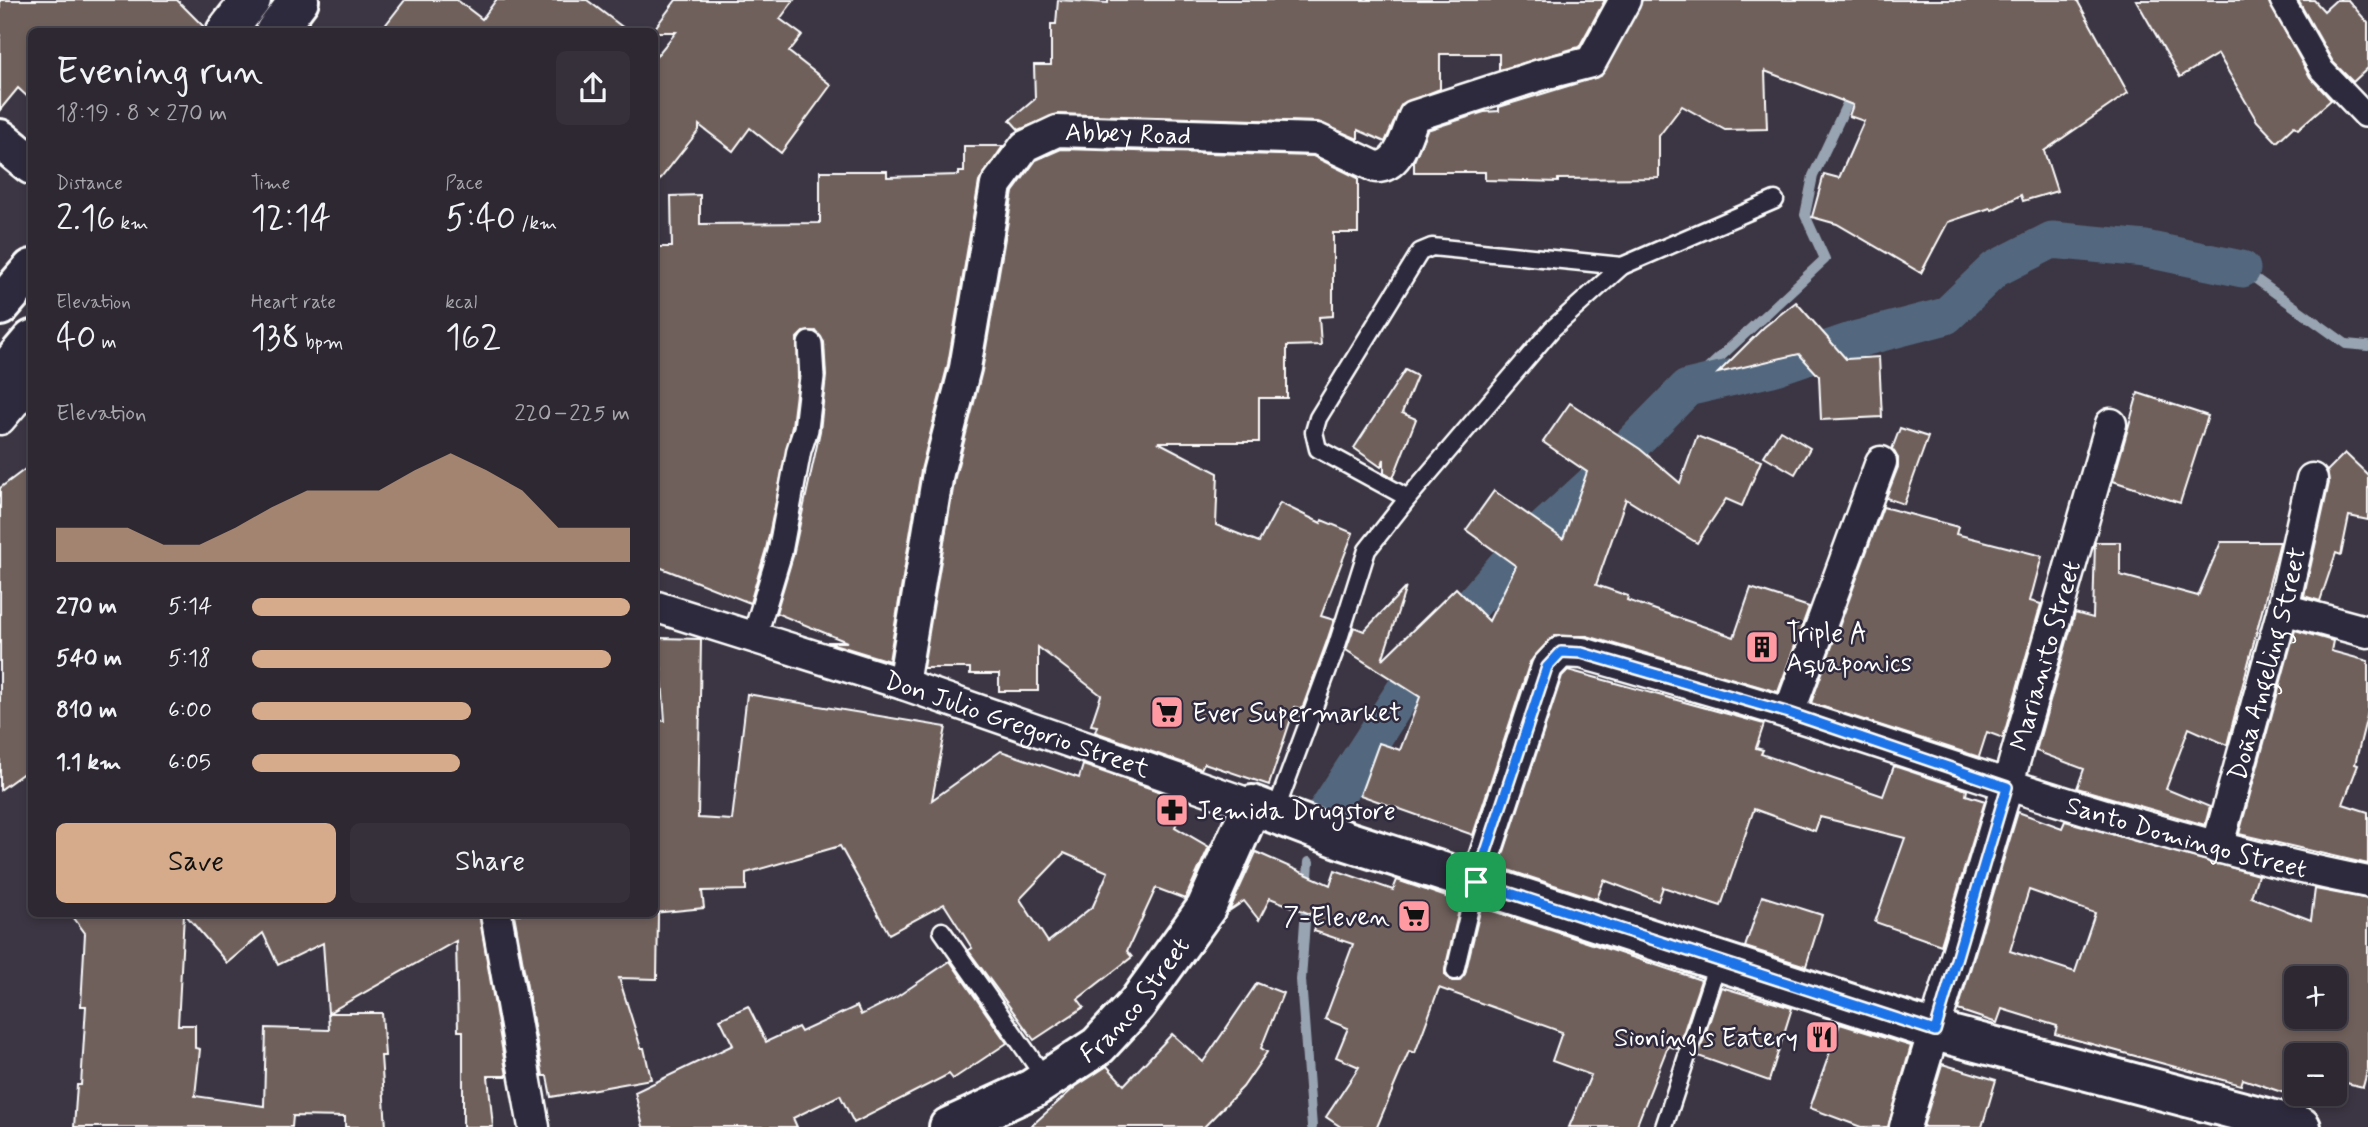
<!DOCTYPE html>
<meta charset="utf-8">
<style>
:root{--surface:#2d2832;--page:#35303a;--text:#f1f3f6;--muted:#a7a6ac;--line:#48444d;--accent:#d6ab8b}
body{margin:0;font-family:Mynerve,sans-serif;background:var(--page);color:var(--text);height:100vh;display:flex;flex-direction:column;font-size:26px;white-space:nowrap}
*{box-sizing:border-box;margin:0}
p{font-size:23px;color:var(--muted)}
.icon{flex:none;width:38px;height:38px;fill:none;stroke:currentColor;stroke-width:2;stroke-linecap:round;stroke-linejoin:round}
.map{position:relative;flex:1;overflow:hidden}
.panel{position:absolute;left:28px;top:28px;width:630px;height:889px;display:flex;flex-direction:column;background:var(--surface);border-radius:10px;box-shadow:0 4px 10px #0003,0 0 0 2px var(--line)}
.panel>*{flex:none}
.tools{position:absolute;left:2284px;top:966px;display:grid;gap:14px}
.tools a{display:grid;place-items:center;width:63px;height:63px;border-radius:10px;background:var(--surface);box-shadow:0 4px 10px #0003,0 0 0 2px var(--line);font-size:35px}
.pin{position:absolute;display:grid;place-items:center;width:60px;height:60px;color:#fff;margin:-30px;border-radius:14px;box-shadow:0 4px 10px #0006}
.round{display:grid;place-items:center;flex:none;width:74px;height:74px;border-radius:10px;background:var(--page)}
.summary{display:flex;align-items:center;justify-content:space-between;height:119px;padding:0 28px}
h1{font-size:38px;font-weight:600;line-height:52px}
.stats{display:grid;grid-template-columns:repeat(3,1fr);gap:10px;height:119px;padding:7px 28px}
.stats div{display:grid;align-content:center}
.stats b{font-size:35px;font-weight:600}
.stats small{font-size:19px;font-weight:400}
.stats p{font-size:19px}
.chart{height:196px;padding:14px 28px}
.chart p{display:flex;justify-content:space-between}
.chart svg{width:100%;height:126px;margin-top:7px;fill:var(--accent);opacity:.7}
.action{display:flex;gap:14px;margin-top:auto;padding:14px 28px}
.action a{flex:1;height:80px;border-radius:10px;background:var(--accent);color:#111;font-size:28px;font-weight:600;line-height:80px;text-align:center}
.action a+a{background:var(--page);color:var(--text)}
ul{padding:0 28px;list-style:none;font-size:23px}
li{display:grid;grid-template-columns:112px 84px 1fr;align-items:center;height:52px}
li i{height:18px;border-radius:9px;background:var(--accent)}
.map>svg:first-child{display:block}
</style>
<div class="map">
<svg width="2368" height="1127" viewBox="0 0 2368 1127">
<rect width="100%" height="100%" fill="#3c3543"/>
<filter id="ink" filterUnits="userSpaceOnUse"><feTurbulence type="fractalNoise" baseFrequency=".0143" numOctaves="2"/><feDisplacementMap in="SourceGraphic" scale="14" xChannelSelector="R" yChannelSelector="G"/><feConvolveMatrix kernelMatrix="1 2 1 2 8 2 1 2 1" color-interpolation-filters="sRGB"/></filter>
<g filter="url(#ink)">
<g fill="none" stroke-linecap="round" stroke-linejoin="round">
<g stroke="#98a4b2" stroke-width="10">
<polyline points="2242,269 2346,344 2368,346"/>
<polyline points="1687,388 1825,259 1805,215 1813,176 1853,91"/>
<polyline points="1309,862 1301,980 1312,1127"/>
</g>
<polyline stroke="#53677e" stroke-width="37" points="1325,813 1424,660 1514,556 1594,483 1687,388 1772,368 1854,340 1946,316 1995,269 2052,240 2146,249 2242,269"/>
</g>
<g fill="#6f605c" stroke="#fff" stroke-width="2" fill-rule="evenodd">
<polygon points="0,0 177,0 205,28 205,32 32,32 32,101 18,88 0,110"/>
<polygon points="405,0 457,0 482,19 496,0 587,0 629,32 380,32"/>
<polygon points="676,0 794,0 780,19 802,35 789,52 831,85 781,153 750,128 733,151 699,125 699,130 654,187 654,59 676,32 652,32"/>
<polygon points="1058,0 1108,3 1108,0 1605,0 1579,47 1499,70 1499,54 1440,54 1440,89 1402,104 1385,142 1358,130 1358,139 1318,122 1058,114 1019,130 1010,120 1035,99 1034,65 1051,65 1051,24 1056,24"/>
<polygon points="1642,0 2077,0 2128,93 2044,151 2057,191 2023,201 2021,195 1992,210 1990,208 1948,222 1921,273 1837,224 1812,217 1824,174 1839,178 1864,121 1849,116 1853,105 1765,71 1767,129 1725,130 1682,106 1659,136 1659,178 1558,179 1558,182 1485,180 1485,172 1414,172 1414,161 1427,130 1484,112 1499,111 1499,107 1601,76"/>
<polygon points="2136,0 2268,0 2310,77 2331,100 2298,129 2294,126 2277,142 2257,121 2218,54 2180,77"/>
<polygon points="2298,0 2314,0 2324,11 2336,0 2348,0 2368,23 2368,68 2353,82 2333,62"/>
<polygon points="964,146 1003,146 979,182 948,364 921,470 889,661 827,642 847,642 776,613 793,556 820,431 826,376 824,342 816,331 803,332 797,338 798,377 792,426 766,549 750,603 654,565 654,247 672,247 671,196 700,195 700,224 820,223 820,171 887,171 887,177 959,175 959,172 964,172"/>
<polygon points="1061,149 1313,156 1358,178 1358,233 1333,233 1333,316 1319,317 1321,345 1287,346 1287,398 1259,398 1259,442 1158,442 1218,473 1216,525 1259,542 1280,503 1321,523 1322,520 1353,533 1321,616 1334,620 1327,641 1302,709 1295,707 1269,785 1204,763 1201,769 1095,732 1097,726 1091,725 1101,695 1038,647 1038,691 999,691 999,674 970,674 970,668 923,668 955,477 982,371 1013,192 1036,160"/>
<polygon points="1796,302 1846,359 1879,357 1882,417 1821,420 1819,376 1799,354 1718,373 1764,327"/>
<polygon points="1405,370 1417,376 1402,413 1416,419 1393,478 1384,473 1384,459 1381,467 1354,448"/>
<polygon points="2138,393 2208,416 2180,503 2113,481"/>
<polygon points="1570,403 1640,449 1680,483 1697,436 1761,461 1742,506 1726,499 1697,543 1626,499 1596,585 1628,596 1627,600 1734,637 1751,588 1809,607 1778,692 1587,636 1555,636 1530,662 1473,835 1360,795 1379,743 1400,750 1420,697 1346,650 1354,627 1364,631 1406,587 1382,660 1456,588 1489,621 1516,566 1466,530 1494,491 1563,539 1587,472 1543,442"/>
<polygon points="1900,428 1928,437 1904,504 1886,498 1898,467 1898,458 1892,449"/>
<polygon points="1780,430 1810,448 1795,474 1764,456"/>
<polygon points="2345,453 2368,475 2368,520 2349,516 2341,555 2336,553 2320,601 2304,596 2329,483 2327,471"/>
<polygon points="32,464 32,767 0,790 0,488"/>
<polygon points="1883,507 1958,527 1956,534 2042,556 2030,601 2041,604 2003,738 1987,732 1979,757 1811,703"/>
<polygon points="2095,542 2120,542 2120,575 2198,596 2221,542 2280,542 2227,745 2189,728 2166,789 2210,807 2205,825 2077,788 2084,769 2036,751 2075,613 2093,618"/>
<polygon points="2295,630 2333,641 2331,651 2368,661 2368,712 2355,764 2358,765 2343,804 2368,812 2368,864 2239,834"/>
<path d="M 659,638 L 701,639 L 698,818 L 732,820 L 747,694 L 946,727 L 932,800 L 1001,751 L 1079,778 L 1083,765 L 1187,801 L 1175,827 L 1209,847 L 1185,899 L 1156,888 L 1127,951 L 1132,957 L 1078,999 L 1084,1007 L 1034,1040 L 968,950 L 972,948 L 944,904 L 889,934 L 840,846 L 746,873 L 746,890 L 702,891 L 704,908 L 654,913 L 654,720 L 665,721 ZM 1064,853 L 1108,872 L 1093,906 L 1048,942 L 1020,899 Z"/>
<polygon points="1568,670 1764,724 1756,748 1763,750 1761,754 1883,796 1894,766 1967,790 1966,795 1985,801 1941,945 1875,922 1905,838 1820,817 1815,831 1754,809 1721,906 1663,887 1658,901 1604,880 1597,899 1499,867 1562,676"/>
<path d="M 2018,812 L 2062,828 L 2065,821 L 2258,875 L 2251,897 L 2311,920 L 2315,889 L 2368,899 L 2368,1068 L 2363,1087 L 2334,1080 L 2334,1055 L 2296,1055 L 2296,1094 L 2314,1094 L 2311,1102 L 2243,1079 L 2241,1085 L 2055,1034 L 2057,1026 L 2002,1009 L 1997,1023 L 1958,1010 ZM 2029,890 L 2095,913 L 2075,972 L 2010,951 ZM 2296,978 L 2334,978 L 2334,1017 L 2296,1017 Z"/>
<polygon points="1256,852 1330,885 1335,870 1393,890 1397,880 1461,902 1445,969 1445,975 1452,981 1459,981 1465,974 1481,907 1701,980 1678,1049 1668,1046 1636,1127 1569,1127 1591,1075 1552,1061 1562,1032 1439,988 1415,1053 1409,1051 1377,1127 1341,1127 1326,1117 1359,1067 1336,1057 1348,1028 1325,1019 1353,944 1314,931 1318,917 1270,898 1259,920 1244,901 1229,911"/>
<polygon points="1762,896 1822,915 1806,966 1745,947"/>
<polygon points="71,914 184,914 178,1025 195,1025 195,1048 200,1049 195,1096 264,1106 266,1028 329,1030 328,1013 382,1013 385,1056 381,1056 386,1127 345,1127 345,1117 293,1116 292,1127 74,1127 77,1085 81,1085 86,1006 81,1006 85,933"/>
<polygon points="185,914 479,914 507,1076 488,1076 493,1127 463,1127 463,1031 458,1031 456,941 328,1013 323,943 278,965 263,933 227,963"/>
<polygon points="514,914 658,914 657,979 619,978 641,1048 644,1048 651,1079 551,1097 547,1076 543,1076"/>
<polygon points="950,961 1007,1043 953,1079 949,1074 854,1123 840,1095 793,1118 797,1127 643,1127 635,1092 733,1045 720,1019 748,1006 766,1042 798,1027 801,1032 857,1006 861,1015 895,998"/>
<polygon points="1257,983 1283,993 1261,1048 1267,1052 1243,1087 1204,1127 1030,1127 1075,1087 1107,1066 1124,1085 1172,1034 1203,1062"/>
<polygon points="1721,987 1792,1008 1769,1081 1698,1056"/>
<polygon points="1840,1024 1911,1046 1888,1127 1861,1127 1810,1108"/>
<polygon points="1942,1064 1996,1080 1982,1127 1923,1127"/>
</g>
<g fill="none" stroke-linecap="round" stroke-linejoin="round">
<defs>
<g id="service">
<polyline points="1408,498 1552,329 1622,266"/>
<polyline points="1274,815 1337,645 1367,550 1408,498 1318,449 1314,432 1318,418 1420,252 1432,247 1622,266 1775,200"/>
<polyline points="942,931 1047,1081"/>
<polyline points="1455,971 1476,882"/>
<polyline points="1664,1127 1718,961"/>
</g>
<g id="pedestrian">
<polyline points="2282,0 2322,70 2365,115"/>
<polyline points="755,635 780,552 799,450 806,429 812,377 810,344"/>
</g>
<g id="minor">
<polyline points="0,419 32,381"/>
<path id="s1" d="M 654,606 L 903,684 L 1252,805"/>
<polyline points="2283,609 2368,632"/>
<path id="s2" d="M 903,684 L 938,473 L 965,368 L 996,185 L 1025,146 L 1057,131 L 1317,139 L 1376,167 C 1400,167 1406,135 1414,116 L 1540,75 L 1591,62 L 1625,0"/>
<polyline points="1789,713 1881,462"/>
<path id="s3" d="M 2217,848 L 2283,609 L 2312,479"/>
<path id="s4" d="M 1476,882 L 1547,667 L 1561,652 L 1582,653 C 1651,673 1721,692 1790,714 C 1981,775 2170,843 2368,882"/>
<polyline points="496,914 534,1127"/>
<path id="s5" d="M 1905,1127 L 2007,787 L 2111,424"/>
</g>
<g id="tertiary">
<polyline points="0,139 32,165"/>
<path id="s6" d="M 949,1127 L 1032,1089 L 1098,1046 L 1137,1004 L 1206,908 L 1252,805 L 1344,840 L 1935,1031 L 2301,1127"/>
</g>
<g id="primary">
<polyline points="226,32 251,0"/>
<polyline points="275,32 299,0"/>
<polyline points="0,306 32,269"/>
<polyline points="0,378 32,340"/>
</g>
</defs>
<use href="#service" stroke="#fff" stroke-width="21"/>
<use href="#pedestrian" stroke="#fff" stroke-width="28"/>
<use href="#minor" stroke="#fff" stroke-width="35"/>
<use href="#tertiary" stroke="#fff" stroke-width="44"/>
<use href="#primary" stroke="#fff" stroke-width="44"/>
<use href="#service" stroke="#2f2a3d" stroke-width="16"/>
<use href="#pedestrian" stroke="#2f2a3d" stroke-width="23"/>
<use href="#minor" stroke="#2f2a3d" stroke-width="30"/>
<use href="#tertiary" stroke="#2f2a3d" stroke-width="38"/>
<use href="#primary" stroke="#2f2a3d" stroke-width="38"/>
</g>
</g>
<g fill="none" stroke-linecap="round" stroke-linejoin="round" filter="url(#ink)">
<defs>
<polygon id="route" points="1561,652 1582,653 1789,713 2007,787 1935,1031 1476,882 1547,667"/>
</defs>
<use href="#route" stroke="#fff" stroke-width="14"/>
<use href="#route" stroke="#1a73e8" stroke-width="9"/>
</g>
<defs>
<symbol id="building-square" viewBox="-11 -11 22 22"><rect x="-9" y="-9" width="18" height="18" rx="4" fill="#ff9aa2" stroke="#2f2a3d"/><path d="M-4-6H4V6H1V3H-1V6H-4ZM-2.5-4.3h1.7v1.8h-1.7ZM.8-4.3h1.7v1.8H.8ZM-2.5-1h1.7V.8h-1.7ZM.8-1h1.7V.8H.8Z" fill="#111"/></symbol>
<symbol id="supermarket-square" viewBox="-11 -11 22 22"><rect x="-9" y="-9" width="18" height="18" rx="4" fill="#ff9aa2" stroke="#2f2a3d"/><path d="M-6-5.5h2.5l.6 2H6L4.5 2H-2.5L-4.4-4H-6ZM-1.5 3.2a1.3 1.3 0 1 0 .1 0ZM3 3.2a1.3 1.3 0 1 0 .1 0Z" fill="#111"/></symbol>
<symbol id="pharmacy-square" viewBox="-11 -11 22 22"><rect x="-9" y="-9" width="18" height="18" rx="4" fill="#ff9aa2" stroke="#2f2a3d"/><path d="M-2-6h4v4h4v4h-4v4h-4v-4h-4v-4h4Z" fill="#111"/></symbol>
<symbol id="restaurant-square" viewBox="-11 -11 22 22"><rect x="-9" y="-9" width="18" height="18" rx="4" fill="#ff9aa2" stroke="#2f2a3d"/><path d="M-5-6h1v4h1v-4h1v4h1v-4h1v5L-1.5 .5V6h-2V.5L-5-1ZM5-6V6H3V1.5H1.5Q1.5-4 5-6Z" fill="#111"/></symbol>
</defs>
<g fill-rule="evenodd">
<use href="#building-square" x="1743" y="628" width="38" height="38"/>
<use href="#supermarket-square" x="1148" y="693" width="38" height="38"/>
<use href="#pharmacy-square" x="1153" y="791" width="38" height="38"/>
<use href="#supermarket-square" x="1395" y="897" width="38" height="38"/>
<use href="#restaurant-square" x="1803" y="1018" width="38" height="38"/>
</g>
<g text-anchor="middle" stroke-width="5" stroke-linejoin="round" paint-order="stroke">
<g font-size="26" fill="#fff" stroke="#2f2a3d">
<text dy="9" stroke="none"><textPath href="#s2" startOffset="663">Abbey Road</textPath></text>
<text dy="9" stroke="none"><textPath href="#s5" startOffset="492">Marianito Street</textPath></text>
<text dy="9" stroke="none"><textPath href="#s3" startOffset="191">Doña Angeling Street</textPath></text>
<text dy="9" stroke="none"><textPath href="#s1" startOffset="382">Don Julio Gregorio Street</textPath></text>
<text dy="9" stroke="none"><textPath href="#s4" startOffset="900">Santo Domingo Street</textPath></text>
<text dy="9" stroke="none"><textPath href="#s6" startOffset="229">Franco Street</textPath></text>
</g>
<g font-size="26" fill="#fff" stroke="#2f2a3d" text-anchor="start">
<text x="1786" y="641">Triple A<tspan x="1786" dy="30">Aquaponics</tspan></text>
<text x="1192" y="721">Ever Supermarket</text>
<text x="1196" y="819">Jemida Drugstore</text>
<text x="1390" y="925" text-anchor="end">7-Eleven</text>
<text x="1798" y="1046" text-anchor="end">Sioning's Eatery</text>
</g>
</g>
</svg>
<div class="tools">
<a>+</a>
<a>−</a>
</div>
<div class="pin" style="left:1476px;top:882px;background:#1e9e55"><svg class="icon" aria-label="arrive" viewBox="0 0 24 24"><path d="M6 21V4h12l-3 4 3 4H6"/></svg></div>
<section class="panel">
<div class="summary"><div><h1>Evening run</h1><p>18:19 · 8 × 270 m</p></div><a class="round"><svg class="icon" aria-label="share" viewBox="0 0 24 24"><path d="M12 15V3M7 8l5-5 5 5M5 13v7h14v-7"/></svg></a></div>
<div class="stats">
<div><p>Distance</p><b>2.16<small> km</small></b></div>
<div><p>Time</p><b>12:14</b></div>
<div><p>Pace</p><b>5:40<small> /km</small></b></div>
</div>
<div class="stats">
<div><p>Elevation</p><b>40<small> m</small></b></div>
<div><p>Heart rate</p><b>138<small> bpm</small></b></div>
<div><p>kcal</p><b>162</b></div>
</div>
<div class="chart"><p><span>Elevation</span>220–225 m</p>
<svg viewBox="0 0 160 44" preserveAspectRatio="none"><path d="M0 44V32L10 32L20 32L30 38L40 38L50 32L60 25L70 19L80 19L90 19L100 12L110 6L120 12L130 19L140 32L150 32L160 32V44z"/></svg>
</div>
<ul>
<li><b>270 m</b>5:14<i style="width:100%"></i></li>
<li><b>540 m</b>5:18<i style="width:95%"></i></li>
<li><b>810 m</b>6:00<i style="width:58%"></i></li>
<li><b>1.1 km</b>6:05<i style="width:55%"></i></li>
</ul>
<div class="action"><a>Save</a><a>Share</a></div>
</section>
</div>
